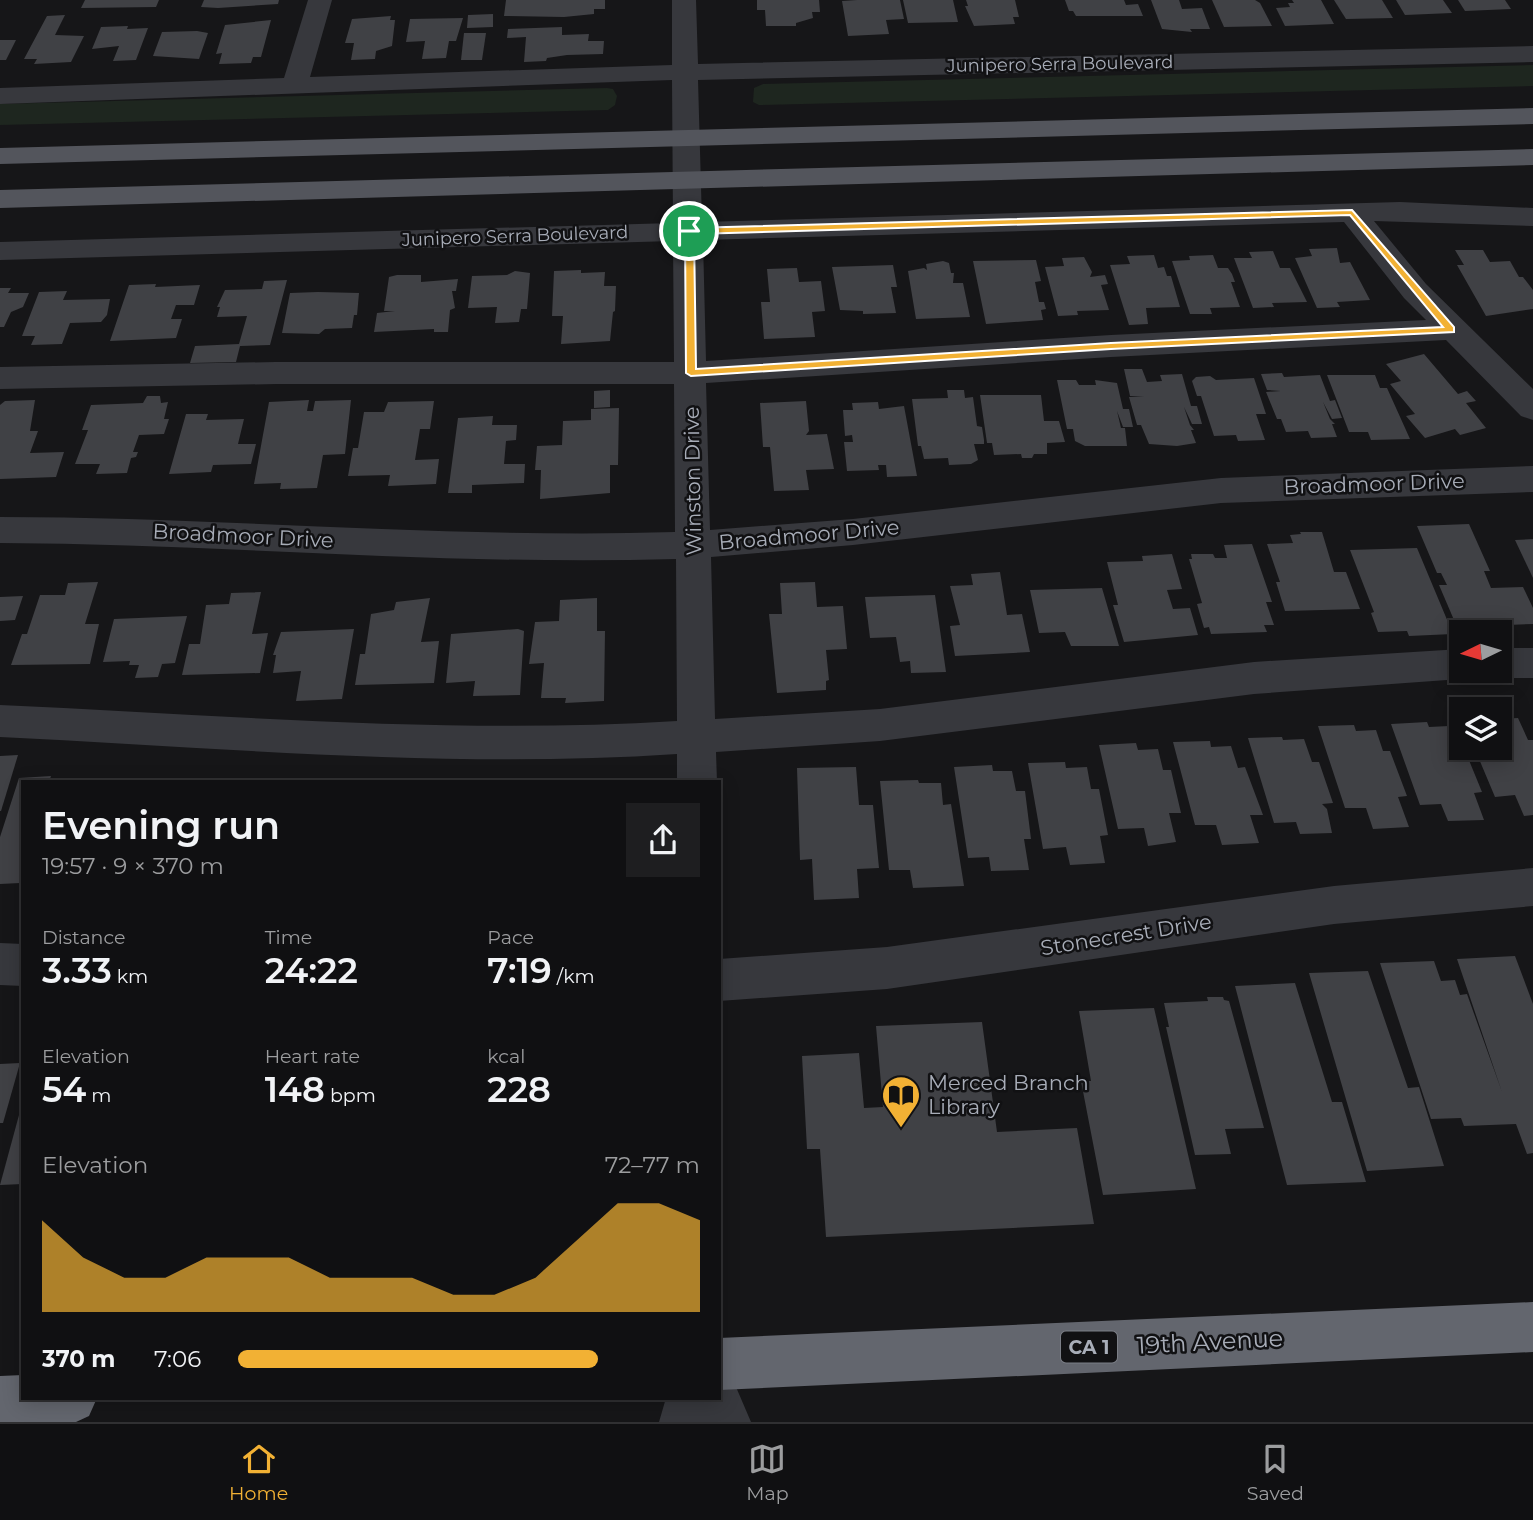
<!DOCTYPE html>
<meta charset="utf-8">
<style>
:root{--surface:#101012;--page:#1e1e20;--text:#f1f3f6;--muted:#9c9d9f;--line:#303032;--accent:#f2b134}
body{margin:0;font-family:Montserrat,sans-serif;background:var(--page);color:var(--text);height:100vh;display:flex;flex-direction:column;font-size:26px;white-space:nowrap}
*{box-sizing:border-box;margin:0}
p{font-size:23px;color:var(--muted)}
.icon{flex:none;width:38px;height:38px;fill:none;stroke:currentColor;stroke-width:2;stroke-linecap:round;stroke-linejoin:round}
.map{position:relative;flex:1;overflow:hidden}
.sheet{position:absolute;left:21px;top:780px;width:700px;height:620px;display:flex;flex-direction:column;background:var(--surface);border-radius:0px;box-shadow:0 4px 18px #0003,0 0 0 2px var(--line)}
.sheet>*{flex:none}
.needle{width:46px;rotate:265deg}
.tools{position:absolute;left:1449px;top:620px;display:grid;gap:14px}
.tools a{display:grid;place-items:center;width:63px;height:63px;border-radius:0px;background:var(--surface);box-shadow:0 4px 18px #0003,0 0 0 2px var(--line);font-size:35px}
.pin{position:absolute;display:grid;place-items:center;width:60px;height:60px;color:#fff;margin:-30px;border:4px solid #fff;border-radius:50%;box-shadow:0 2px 7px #0007}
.round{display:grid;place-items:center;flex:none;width:74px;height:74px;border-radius:0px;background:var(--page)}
.headline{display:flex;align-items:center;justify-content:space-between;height:119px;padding:0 21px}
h1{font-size:38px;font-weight:600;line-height:52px}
.figures{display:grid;grid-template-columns:repeat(3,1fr);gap:10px;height:119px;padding:7px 21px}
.figures div{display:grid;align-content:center}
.figures b{font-size:35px;font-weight:600}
.figures small{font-size:19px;font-weight:400}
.figures p{font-size:19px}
.chart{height:196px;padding:14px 21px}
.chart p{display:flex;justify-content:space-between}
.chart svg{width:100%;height:126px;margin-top:7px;fill:var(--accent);opacity:.7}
ul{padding:0 21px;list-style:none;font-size:23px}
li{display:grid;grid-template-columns:112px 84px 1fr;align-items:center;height:52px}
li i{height:18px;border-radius:9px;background:var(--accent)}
.tab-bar{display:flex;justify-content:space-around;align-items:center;height:98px;border-top:2px solid var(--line);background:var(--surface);font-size:19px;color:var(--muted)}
.tab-bar a{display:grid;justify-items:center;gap:4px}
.tab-bar .on{color:var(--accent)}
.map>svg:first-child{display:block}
</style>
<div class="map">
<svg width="1533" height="1422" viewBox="0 0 1533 1422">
<rect width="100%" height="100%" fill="#161618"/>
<g fill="#1e261f">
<polygon points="1533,65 1533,86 759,105 753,102 754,88 763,84"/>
<polygon points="607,88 613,89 617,96 615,105 608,110 0,125 0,104"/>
</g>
<g fill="#404145">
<polygon points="85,0 159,0 156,7 81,8"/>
<polygon points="204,0 279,0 278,4 218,8 201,7"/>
<polygon points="506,0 605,0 605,9 594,9 594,14 564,17 504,16"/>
<polygon points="757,0 819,0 820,12 812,12 813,18 796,23 796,26 766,26 765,10 757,10"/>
<polygon points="857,0 900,0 904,19 886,20 889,34 848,36 842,1"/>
<polygon points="903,0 953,0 958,22 908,23"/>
<polygon points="966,0 1015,0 1019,17 1013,17 1015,24 974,26 965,6 968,6"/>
<polygon points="1065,0 1124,0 1126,5 1138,4 1143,16 1076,16 1073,11 1069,11"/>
<polygon points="1151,0 1179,0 1182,9 1202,8 1210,29 1190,29 1192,32 1162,29"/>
<polygon points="1212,0 1255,0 1260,3 1272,26 1224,27"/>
<polygon points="1292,0 1321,0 1334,24 1285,26 1276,8 1290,7 1288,3 1294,3"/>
<polygon points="1334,0 1382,0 1393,18 1346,19"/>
<polygon points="1396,0 1443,0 1452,13 1405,15"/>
<polygon points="1458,0 1505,0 1511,9 1465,11"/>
<polygon points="493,14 493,27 467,28 468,15"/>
<polygon points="65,15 55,35 84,36 71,62 34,64 37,59 24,59 47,16"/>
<polygon points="391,16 390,20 395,20 392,46 376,51 375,59 351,60 354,43 345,43 352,19"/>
<polygon points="463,18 456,41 449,41 446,58 422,59 425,41 406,42 410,19"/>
<polygon points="271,20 261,57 253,57 251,63 219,64 222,53 216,54 225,25"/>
<polygon points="128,26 127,29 148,28 136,60 113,61 119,46 92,49 101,27"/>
<polygon points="562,27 562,35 589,34 588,41 604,41 603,54 567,55 547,58 546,61 524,62 526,37 507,38 508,29"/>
<polygon points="197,31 208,33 199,59 153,56 162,32"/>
<polygon points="464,33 486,33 482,60 461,60"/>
<polygon points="0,40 16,40 6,60 0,60"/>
<polygon points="1337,248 1340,263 1350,262 1370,300 1337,302 1340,307 1317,308 1295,258 1312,256 1309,249"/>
<polygon points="1455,250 1483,250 1490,262 1510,261 1519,277 1523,277 1533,290 1533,309 1486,316 1457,265 1464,265"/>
<polygon points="1273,251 1280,268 1290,268 1307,302 1272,303 1274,307 1253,308 1234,258 1252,258 1249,252"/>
<polygon points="1154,255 1158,268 1164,267 1167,276 1171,276 1180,307 1146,308 1148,324 1129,325 1110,265 1130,264 1127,256"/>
<polygon points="1213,255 1218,268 1228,268 1232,274 1235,282 1231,282 1240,307 1210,308 1212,314 1190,314 1172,261 1190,260 1189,256"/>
<polygon points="1084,257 1092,272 1090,277 1105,275 1108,284 1101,285 1109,310 1077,311 1078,315 1058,316 1045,267 1064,266 1062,258"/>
<polygon points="1036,260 1041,281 1035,282 1039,302 1044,302 1046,309 1041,310 1043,320 986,324 973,261"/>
<polygon points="943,261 949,263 951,273 954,273 953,283 963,283 970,317 916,319 908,271 924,268 927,270 926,264"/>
<polygon points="893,265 897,287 891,287 896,313 863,314 863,311 840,310 832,267"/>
<polygon points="797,268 799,282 821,281 825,311 812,312 815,337 764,339 761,302 770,302 767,269"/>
<polygon points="581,270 581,273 605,272 604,286 616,286 615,311 613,312 610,341 561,344 563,316 552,316 554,271"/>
<polygon points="515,271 530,273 527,309 521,309 519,322 495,323 497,307 468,308 472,276 507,275"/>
<polygon points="397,275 421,275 421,282 458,279 456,291 452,291 455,308 450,310 448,332 434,332 434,329 374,332 377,313 395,311 384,311 389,277"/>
<polygon points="287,280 270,345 240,346 236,362 190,363 195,346 239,344 247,316 217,317 220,307 217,307 225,290 262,289 264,281"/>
<polygon points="156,284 155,287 200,285 194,305 176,305 171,319 182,319 176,338 110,341 129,285"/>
<polygon points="0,288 11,288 8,293 29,293 23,307 11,312 4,327 0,327"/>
<polygon points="67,291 63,300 110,299 107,315 101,322 70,323 62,344 31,345 35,336 22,336 39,292"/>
<polygon points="318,292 359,293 357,315 354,315 352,328 325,329 319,334 282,333 290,293"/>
<polygon points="1424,354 1458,394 1467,391 1476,401 1466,403 1486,428 1460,435 1455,429 1425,438 1406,416 1415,414 1390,384 1401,381 1386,364"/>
<polygon points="1124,369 1142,369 1147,382 1162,381 1160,375 1182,374 1191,406 1197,406 1202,424 1192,424 1184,407 1190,425 1194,430 1191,430 1196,443 1177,446 1149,444 1141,425 1137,425 1129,397 1144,397 1130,396"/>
<polygon points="1282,373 1284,377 1320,375 1330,401 1335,400 1342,418 1332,419 1323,402 1330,419 1335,424 1332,424 1337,437 1311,438 1308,431 1286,432 1281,419 1277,419 1266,392 1281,391 1267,390 1261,374"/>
<polygon points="1327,375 1375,375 1380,388 1387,388 1410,439 1371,440 1368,432 1349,432"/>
<polygon points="1210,376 1216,380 1254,378 1266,414 1256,414 1265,440 1238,441 1236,435 1214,436 1201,396 1197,396 1192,381 1196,377"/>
<polygon points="1057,380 1076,380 1079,385 1096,385 1095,380 1117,383 1123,409 1129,409 1133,427 1123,427 1117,411 1121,428 1125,428 1127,446 1085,446 1075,441 1073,429 1067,429"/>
<polygon points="610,390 610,407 594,408 594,391"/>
<polygon points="947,390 964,390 965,398 973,397 977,426 982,427 984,440 984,444 974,444 978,460 971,464 949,465 948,458 924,459 921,446 918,446 912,399 948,398"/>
<polygon points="980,395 1041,395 1044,421 1059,421 1065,442 1047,443 1047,454 1034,454 1032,458 1022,458 1021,454 994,455 992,443 987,443"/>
<polygon points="147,396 160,396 161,403 168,402 164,419 169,419 164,434 139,435 133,452 138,452 136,457 131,458 127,473 96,474 100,464 75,464 88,430 82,430 91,405 143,403"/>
<polygon points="35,400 30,431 38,431 30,453 64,452 56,477 0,479 0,405 5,401"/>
<polygon points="309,400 307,411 313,411 315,401 351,400 345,454 323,455 317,488 280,489 281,483 254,484 269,402"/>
<polygon points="434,401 430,429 420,429 415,460 439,459 436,484 388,486 390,475 348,476 353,448 358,448 364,412 384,412 388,402"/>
<polygon points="806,401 809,431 806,435 827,434 834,469 806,470 809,490 774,491 770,447 763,447 760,403"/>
<polygon points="878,402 879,409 904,406 917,476 887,477 886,465 878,465 879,470 847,471 844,442 853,442 852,435 845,436 843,410 853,410 852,403"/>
<polygon points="619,408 618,465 610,465 610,493 540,499 541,470 535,470 537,446 562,445 563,421 591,420 591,409"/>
<polygon points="186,414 208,414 206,420 244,419 238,444 256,444 251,464 213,465 211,472 169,474"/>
<polygon points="493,416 492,425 517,425 516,440 506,441 504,464 525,464 524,483 472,485 472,493 448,493 458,418"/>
<polygon points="1469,524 1490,571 1484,571 1491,588 1523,587 1533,608 1533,624 1457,627 1439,585 1447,585 1441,573 1437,573 1417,526"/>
<polygon points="1300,532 1322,532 1334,572 1346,572 1360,609 1285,611 1276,582 1280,582 1267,544 1293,543 1290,535 1301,534"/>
<polygon points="1533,539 1533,578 1515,540"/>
<polygon points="1252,544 1272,602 1266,602 1274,625 1264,625 1267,632 1211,634 1209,627 1204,628 1197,604 1202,603 1189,559 1192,559 1191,554 1213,554 1215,558 1227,558 1224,545"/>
<polygon points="1417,548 1453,634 1409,636 1407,631 1378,632 1371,613 1374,612 1350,550"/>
<polygon points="1172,554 1182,589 1167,590 1173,609 1190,608 1198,635 1124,642 1113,605 1118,605 1107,562 1143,561 1142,556"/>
<polygon points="1000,572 1007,615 1022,614 1030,652 955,656 950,626 960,625 950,586 973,585 971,574"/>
<polygon points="98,582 85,624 99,624 90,664 11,665 22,634 27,634 40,595 65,595 68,583"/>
<polygon points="815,582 817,607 843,606 847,649 826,650 829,680 826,681 826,690 777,693 769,614 782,614 780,583"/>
<polygon points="1102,588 1119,646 1071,646 1065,632 1039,633 1030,590"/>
<polygon points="261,592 252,634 268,633 260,673 182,675 189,644 200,644 206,605 229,604 231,593"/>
<polygon points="935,595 946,672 911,673 910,661 900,662 896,637 870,638 865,597"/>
<polygon points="23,596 15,620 0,621 0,597"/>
<polygon points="430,598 421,642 439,641 434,683 355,685 360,654 365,654 371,614 394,610 396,602"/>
<polygon points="597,598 597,631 605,631 604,701 565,703 566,698 541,698 544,663 529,664 535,622 559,621 560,600"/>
<polygon points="187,616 175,663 162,664 158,677 135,678 139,665 129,665 130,661 103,662 114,619"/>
<polygon points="354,629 342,699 296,701 301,671 273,673 276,655 273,655 281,632"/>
<polygon points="518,629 524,631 520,695 473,696 475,681 446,683 451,634"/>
<polygon points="1518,718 1528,740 1533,740 1533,815 1524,816 1515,795 1495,797 1474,747 1500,747 1500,719"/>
<polygon points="1427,722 1429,727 1449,726 1458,748 1464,748 1482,792 1474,793 1484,820 1448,821 1441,804 1420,805 1391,724"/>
<polygon points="1354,725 1356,731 1376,730 1383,751 1390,751 1407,796 1398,797 1409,827 1373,829 1366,808 1345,808 1318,726"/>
<polygon points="1282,737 1283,740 1304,739 1312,762 1319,762 1333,803 1322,804 1327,809 1332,833 1300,834 1296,822 1274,823 1248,738"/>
<polygon points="1210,741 1211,747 1231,746 1238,768 1245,767 1263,815 1250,815 1259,843 1222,845 1216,825 1195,825 1173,742"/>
<polygon points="1136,743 1138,750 1158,749 1163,770 1171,770 1181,813 1169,813 1176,842 1148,846 1144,828 1118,829 1099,745"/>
<polygon points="18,755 1,811 0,811 0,756"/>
<polygon points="1065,762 1066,768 1087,767 1091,789 1099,789 1108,835 1100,836 1105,863 1070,865 1066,847 1043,849 1028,763"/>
<polygon points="992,765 993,771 1012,771 1016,791 1025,791 1031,839 1024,839 1029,870 991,871 989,857 968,858 954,767"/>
<polygon points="856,767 859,805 873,805 879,868 857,869 859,898 814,900 812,859 800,860 797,768"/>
<polygon points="51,776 49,782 23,782 23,877 20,883 0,884 0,837 19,778"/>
<polygon points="918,780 919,783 941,783 943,805 951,804 964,886 913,888 910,870 889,870 880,781"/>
<polygon points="1515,956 1533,1004 1533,1153 1527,1154 1516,1124 1464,1126 1461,1118 1431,1119 1380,963 1434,961 1441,981 1455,980 1460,995 1467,994 1502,1092 1457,959"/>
<polygon points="1368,971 1408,1088 1419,1087 1444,1166 1367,1171 1309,973"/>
<polygon points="1295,983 1332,1102 1342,1102 1366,1182 1287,1185 1235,986"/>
<polygon points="1207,997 1223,997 1224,1000 1229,1001 1264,1128 1225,1129 1231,1154 1195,1155 1166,1027 1169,1027 1164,1003 1208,1001"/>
<polygon points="1154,1008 1196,1189 1103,1195 1081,1081 1091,1081 1079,1011"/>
<polygon points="982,1022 997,1132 1077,1128 1094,1224 826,1237 820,1149 807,1149 802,1056 859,1053 864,1108 883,1107 876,1026"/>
<polygon points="20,1063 3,1123 0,1123 0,1064"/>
<polygon points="23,1104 23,1184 0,1185 22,1104"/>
</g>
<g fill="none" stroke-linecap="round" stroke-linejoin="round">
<g fill="#37383d" fill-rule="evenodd">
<path d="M 308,0 L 332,0 L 310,77 L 672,65 L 672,0 L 696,0 L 698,64 L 1533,46 L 1533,62 L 698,80 L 702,222 L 1400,202 L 1533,208 L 1533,226 L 1374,221 L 1426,284 L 1533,389 L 1533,420 L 1521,416 L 1446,340 L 1111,357 L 706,383 L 710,530 L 853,519 L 1221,478 L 1533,466 L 1533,492 L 1221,503 L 853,545 L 711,557 L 715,719 L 880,709 L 1254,662 L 1461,649 L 1461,670 L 1477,670 L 1474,675 L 1461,679 L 1254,694 L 880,741 L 716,752 L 717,782 L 677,782 L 677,754 C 452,769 225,748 0,737 L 0,705 C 225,715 452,735 677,721 L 676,559 C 450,566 225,544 0,543 L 0,517 C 225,517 450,539 675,532 L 674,384 L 276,384 L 0,389 L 0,367 L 276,362 L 674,362 L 673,241 L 0,260 L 0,242 L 673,223 L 672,80 L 0,104 L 0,88 L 284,78 ZM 1344,222 L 1404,298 L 1426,320 L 1111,335 L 706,361 L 703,240 Z"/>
<polygon points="1500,648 1533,648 1533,678 1500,678 1487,674 1485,670 1500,670"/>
<polygon points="1533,868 1533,906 1334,924 887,989 719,1001 719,959 887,947 1334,886"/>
<polygon points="0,943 23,944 23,986 0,985"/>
<polygon points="719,1374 733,1380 751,1422 659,1422 666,1398 719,1398"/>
</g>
<g fill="#53555c" fill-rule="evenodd">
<polygon points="1533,108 1533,124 0,164 0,148"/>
<polygon points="1533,149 1533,165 0,208 0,190"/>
</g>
<g fill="#63666e" fill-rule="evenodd">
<polygon points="1533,1302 1533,1352 719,1390 719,1338"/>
<polygon points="23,1375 23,1398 97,1398 89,1416 76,1422 0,1422 0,1376"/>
</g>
</g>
<path fill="#f2b134" stroke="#fff" stroke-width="2" fill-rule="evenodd" d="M 1352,210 L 1454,327 L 1454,332 L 1111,349 L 691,376 L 686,373 L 685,231 L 689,228 ZM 1350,215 L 1443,327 L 1111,343 L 696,369 L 694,234 Z"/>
<defs>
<symbol id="library-pin" viewBox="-11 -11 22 30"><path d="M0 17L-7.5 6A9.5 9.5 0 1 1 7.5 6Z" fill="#f2b134" stroke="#111113"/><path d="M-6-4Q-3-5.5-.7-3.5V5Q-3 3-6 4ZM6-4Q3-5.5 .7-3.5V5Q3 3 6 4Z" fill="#111"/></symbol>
</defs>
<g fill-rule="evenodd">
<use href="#library-pin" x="879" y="1073" width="44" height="60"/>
</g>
<g text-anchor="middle" stroke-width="5" stroke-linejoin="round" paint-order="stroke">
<g font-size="18" fill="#a8adb8" stroke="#111113">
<text transform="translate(1060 64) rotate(-1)" y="6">Junipero Serra Boulevard</text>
<text transform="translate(515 236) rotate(-2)" y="6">Junipero Serra Boulevard</text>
</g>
<rect fill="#111113" stroke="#7b7e86" stroke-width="2" x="1061" y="1331.5" width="56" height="31" rx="5"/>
<g font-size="19" font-weight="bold" fill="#a8adb8">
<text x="1089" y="1354">CA 1</text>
</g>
<g font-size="21" fill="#a8adb8" stroke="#111113">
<text transform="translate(693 481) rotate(-91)" y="7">Winston Drive</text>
<text transform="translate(1374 484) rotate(-2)" y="7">Broadmoor Drive</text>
<text transform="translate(809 535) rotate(-5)" y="7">Broadmoor Drive</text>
<text transform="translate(243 536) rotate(3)" y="7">Broadmoor Drive</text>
<text transform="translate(1126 935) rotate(-9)" y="7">Stonecrest Drive</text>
</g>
<g font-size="21" fill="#a8adb8" stroke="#111113" text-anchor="start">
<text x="928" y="1090">Merced Branch<tspan x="928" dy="24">Library</tspan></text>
</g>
<g font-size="24" fill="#a8adb8" stroke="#111113">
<text transform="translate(1210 1342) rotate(-3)" y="8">19th Avenue</text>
</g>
</g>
</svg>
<div class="tools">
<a><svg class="needle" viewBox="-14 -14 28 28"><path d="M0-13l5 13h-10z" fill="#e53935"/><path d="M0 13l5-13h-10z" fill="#9c9d9f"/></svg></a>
<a><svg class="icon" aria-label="layers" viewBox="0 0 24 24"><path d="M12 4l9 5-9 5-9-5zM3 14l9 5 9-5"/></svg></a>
</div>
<div class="pin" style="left:689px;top:231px;background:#1e9e55"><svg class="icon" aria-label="arrive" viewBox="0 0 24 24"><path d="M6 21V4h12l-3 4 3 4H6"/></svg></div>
<section class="sheet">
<div class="headline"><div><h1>Evening run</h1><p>19:57 · 9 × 370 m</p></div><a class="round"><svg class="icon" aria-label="share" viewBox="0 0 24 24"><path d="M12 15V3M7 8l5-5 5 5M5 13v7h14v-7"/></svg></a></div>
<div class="figures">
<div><p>Distance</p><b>3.33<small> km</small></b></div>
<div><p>Time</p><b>24:22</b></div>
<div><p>Pace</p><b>7:19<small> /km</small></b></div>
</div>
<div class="figures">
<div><p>Elevation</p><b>54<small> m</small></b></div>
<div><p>Heart rate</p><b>148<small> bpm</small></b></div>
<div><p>kcal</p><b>228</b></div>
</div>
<div class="chart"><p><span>Elevation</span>72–77 m</p>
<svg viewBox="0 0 160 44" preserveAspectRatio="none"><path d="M0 44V12L10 25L20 32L30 32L40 25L50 25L60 25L70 32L80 32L90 32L100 38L110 38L120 32L130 19L140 6L150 6L160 12V44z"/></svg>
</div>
<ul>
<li><b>370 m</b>7:06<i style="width:78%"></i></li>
</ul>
</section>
</div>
<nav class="tab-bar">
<a class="on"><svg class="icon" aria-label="home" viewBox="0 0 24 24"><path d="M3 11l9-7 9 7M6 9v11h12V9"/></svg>Home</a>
<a><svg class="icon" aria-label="map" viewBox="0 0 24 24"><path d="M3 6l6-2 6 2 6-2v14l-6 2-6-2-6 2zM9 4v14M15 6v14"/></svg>Map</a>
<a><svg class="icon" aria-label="saved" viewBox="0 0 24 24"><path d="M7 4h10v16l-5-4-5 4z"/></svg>Saved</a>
</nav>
